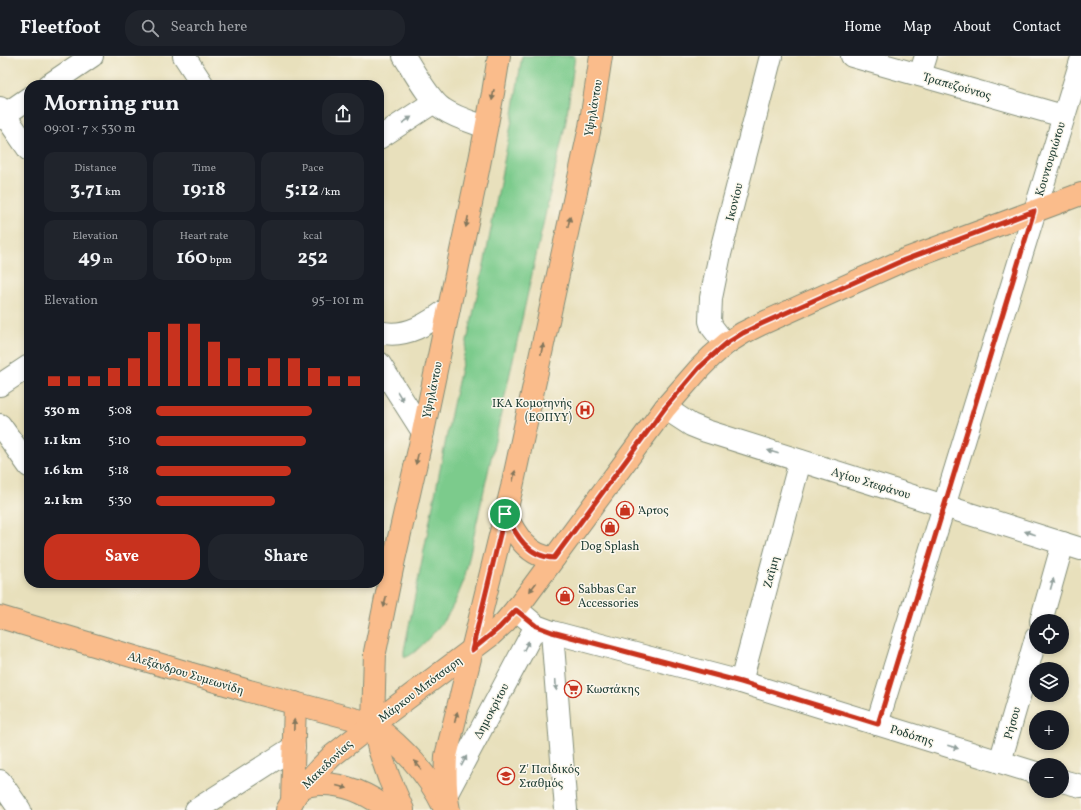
<!DOCTYPE html>
<meta charset="utf-8">
<style>
:root{--surface:#171b24;--page:#20242c;--text:#f1f3f6;--muted:#9ea1a6;--line:#363941;--accent:#c8321e}
body{margin:0;font-family:Vollkorn,serif;background:var(--page);color:var(--text);height:100vh;display:flex;flex-direction:column;font-size:15px;white-space:nowrap}
*{box-sizing:border-box;margin:0}
p{font-size:13px;color:var(--muted)}
.icon{flex:none;width:22px;height:22px;fill:none;stroke:currentColor;stroke-width:2;stroke-linecap:round;stroke-linejoin:round}
.map{position:relative;flex:1;overflow:hidden}
.details{position:absolute;left:24px;top:24px;width:360px;height:508px;display:flex;flex-direction:column;background:var(--surface);border-radius:16px;box-shadow:0 2px 6px #0003}
.details>*{flex:none}
.tools{position:absolute;left:1029px;top:558px;display:grid;gap:8px}
.tools a{display:grid;place-items:center;width:40px;height:40px;border-radius:50%;background:var(--surface);box-shadow:0 2px 6px #0003;font-size:20px}
.pin{position:absolute;display:grid;place-items:center;width:34px;height:34px;color:#fff;margin:-17px;border:2px solid #fff;border-radius:50%;box-shadow:0 1px 4px #0007}
.round{display:grid;place-items:center;flex:none;width:42px;height:42px;border-radius:16px;background:var(--page)}
.overview{display:flex;align-items:center;justify-content:space-between;height:68px;padding:0 20px}
h1{font-size:22px;font-weight:700;line-height:30px}
.stats{display:grid;grid-template-columns:repeat(3,1fr);gap:6px;height:68px;padding:4px 20px}
.stats div{display:grid;align-content:center;border-radius:10px;background:var(--page);text-align:center}
.stats b{font-size:20px;font-weight:700}
.stats small{font-size:11px;font-weight:400}
.stats p{font-size:11px}
.chart{height:112px;padding:8px 20px}
.chart p{display:flex;justify-content:space-between}
.chart svg{width:100%;height:72px;margin-top:4px;stroke:var(--accent);stroke-width:6}
.primary-button{display:flex;gap:8px;margin-top:auto;padding:8px 20px}
.primary-button a{flex:1;height:46px;border-radius:16px;background:var(--accent);color:#fff;font-size:16px;font-weight:700;line-height:46px;text-align:center}
.primary-button a+a{background:var(--page);color:var(--text)}
ul{padding:0 20px;list-style:none;font-size:13px}
li{display:grid;grid-template-columns:64px 48px 1fr;align-items:center;height:30px}
li i{height:10px;border-radius:5px;background:var(--accent)}
header{display:flex;align-items:center;gap:24px;box-sizing:border-box;height:56px;padding:0 20px;background:var(--surface);border-bottom:1px solid var(--line)}
header strong{font-size:19px}
nav{display:flex;gap:22px;margin-inline-start:auto;font-size:14px}
.search{width:280px;height:36px;background:var(--page);display:flex;align-items:center;gap:10px;box-sizing:border-box;padding:0 14px;border-radius:16px;color:var(--muted);font-size:15px}
.map>svg:first-child{display:block}
</style>
<header>
<strong>Fleetfoot</strong>
<div class="search"><svg class="icon" aria-label="search" viewBox="0 0 24 24"><circle cx="10" cy="10" r="6"/><path d="M15 15l6 6"/></svg>Search here</div>
<nav><a>Home</a><a>Map</a><a>About</a><a>Contact</a></nav>
</header>
<div class="map">
<svg width="1081" height="754" viewBox="0 0 1081 754">
<rect width="100%" height="100%" fill="#fbf7ec"/>
<filter id="ink" filterUnits="userSpaceOnUse"><feTurbulence type="fractalNoise" baseFrequency=".025" numOctaves="2"/><feDisplacementMap in="SourceGraphic" scale="8" xChannelSelector="R" yChannelSelector="G"/><feConvolveMatrix kernelMatrix="1 2 1 2 8 2 1 2 1" color-interpolation-filters="sRGB"/></filter>
<filter id="wash" filterUnits="userSpaceOnUse"><feTurbulence type="fractalNoise" baseFrequency=".012" numOctaves="4" result="noise"/><feDisplacementMap in="SourceGraphic" scale="16" xChannelSelector="R" yChannelSelector="G"/><feGaussianBlur stdDeviation="0.9" result="paint"/><feColorMatrix in="noise" values="0 0 0 0 0 0 0 0 0 0 0 0 0 0 0 0 0 1.4 0 .05"/><feComposite in="paint" operator="in"/></filter>
<g filter="url(#wash)">
<rect width="100%" height="100%" fill="#e8e0bc"/>
<path fill="#7bcb8c" stroke="#4d8460" d="M 522,0 L 575,0 L 566,65 L 464,524 C 460,534 456,545 450,555 C 445,565 416,599 406,601 L 404,600 L 404,595 L 452,353 L 485,204 L 512,64 Z"/>
</g>
<g filter="url(#ink)">
<g fill="none" stroke-linecap="round" stroke-linejoin="round">
<defs>
<g id="minor">
<polyline points="184,0 203,29"/>
<path d="M 404,0 C 413,14 430,45 443,53 C 456,62 472,66 486,71"/>
<polyline points="852,0 1063,60"/>
<polyline points="920,19 926,0"/>
<polyline points="49,29 92,0"/>
<polyline points="0,52 29,94"/>
<polyline points="0,62 29,42"/>
<polyline points="379,82 434,46"/>
<path d="M 379,276 C 406,283 429,267 449,252"/>
<polyline points="727,287 719,280 712,271 710,265 711,242 720,198 771,0"/>
<polyline points="379,307 423,376"/>
<polyline points="0,329 29,310"/>
<polyline points="665,352 691,369 706,375 1081,493"/>
<polyline points="0,369 29,410"/>
<polyline points="379,503 393,508"/>
<polyline points="516,553 536,570 552,576 741,626 1036,717"/>
<polyline points="1041,565 1063,487"/>
<polyline points="552,576 566,754"/>
<polyline points="741,626 800,405"/>
<polyline points="877,668 1081,5"/>
<polyline points="1000,706 1036,582"/>
<polyline points="0,725 20,754"/>
<polyline points="1062,725 1081,730"/>
<polyline points="446,739 536,570"/>
<polyline points="196,754 294,691"/>
</g>
<g id="major">
<path d="M 505,458 C 516,479 528,501 554,502"/>
<path d="M 0,561 L 249,635 L 373,668 C 403,692 427,716 444,751"/>
<path d="M 304,730 C 309,730 314,728 319,728 C 345,727 370,739 389,754"/>
<polyline points="292,746 295,647"/>
<polyline points="287,754 297,737 319,713 332,700 373,668 490,580 505,566 521,547 665,352 699,313 712,300 727,287 743,277 761,268 904,204 1081,138"/>
<polyline points="403,754 389,722 379,693 373,668 375,596 393,508 423,376 478,114 493,37 499,0"/>
<path d="M 449,754 C 445,736 445,719 446,700 L 512,431 L 590,71 L 601,0"/>
</g>
</defs>
<use href="#minor" stroke="#848e78" stroke-width="24"/>
<use href="#major" stroke="#848e78" stroke-width="24"/>
<use href="#minor" stroke="#fff" stroke-width="22"/>
<use href="#major" stroke="#fabc8b" stroke-width="22"/>
</g>
<defs><path id="oneway-solid" d="M-6-.8H1V-3.2L6.5 0L1 3.2V.8H-6Z"/></defs>
<g fill="#82765b">
<use href="#oneway-solid" transform="translate(493 39) rotate(100)"/>
<use href="#oneway-solid" transform="translate(467 166) rotate(102)"/>
<use href="#oneway-solid" transform="translate(569 166) rotate(-78)"/>
<use href="#oneway-solid" transform="translate(542 293) rotate(-78)"/>
<use href="#oneway-solid" transform="translate(417 403) rotate(103)"/>
<use href="#oneway-solid" transform="translate(514 420) rotate(-78)"/>
<use href="#oneway-solid" transform="translate(533 531) rotate(127)"/>
<use href="#oneway-solid" transform="translate(385 546) rotate(102)"/>
<use href="#oneway-solid" transform="translate(456 661) rotate(-76)"/>
<use href="#oneway-solid" transform="translate(294 669) rotate(-88)"/>
<use href="#oneway-solid" transform="translate(418 709) rotate(-129)"/>
<use href="#oneway-solid" transform="translate(342 731) rotate(14)"/>
</g>
<g fill="#8f9e9a">
<use href="#oneway-solid" transform="translate(407 64) rotate(-33)"/>
<use href="#oneway-solid" transform="translate(400 340) rotate(58)"/>
<use href="#oneway-solid" transform="translate(773 396) rotate(-162)"/>
<use href="#oneway-solid" transform="translate(1030 477) rotate(-163)"/>
<use href="#oneway-solid" transform="translate(1052 528) rotate(-74)"/>
<use href="#oneway-solid" transform="translate(526 590) rotate(-62)"/>
<use href="#oneway-solid" transform="translate(556 629) rotate(86)"/>
<use href="#oneway-solid" transform="translate(953 691) rotate(17)"/>
<use href="#oneway-solid" transform="translate(464 705) rotate(-62)"/>
</g>
</g>
<g fill="none" stroke-linecap="round" stroke-linejoin="round" filter="url(#ink)">
<defs>
<path id="route" d="M 1034,155 L 878,668 L 741,626 L 552,576 L 536,570 L 516,554 L 499,572 L 472,594 L 505,458 C 516,479 528,501 554,502 L 665,352 L 699,312 L 712,300 L 727,287 L 743,277 L 761,268 L 904,204 Z"/>
</defs>
<use href="#route" stroke="#fff" stroke-width="8"/>
<use href="#route" stroke="#c8321e" stroke-width="5"/>
</g>
<defs>
<symbol id="hospital-ring" viewBox="-11 -11 22 22"><circle r="9.5" fill="#fbf7ec" stroke="#c8321e" stroke-width="1.5"/><path d="M-5-5h3v3.5h4V-5h3V5h-3V1.5h-4V5h-3Z" fill="#c8321e"/></symbol>
<symbol id="shop-ring" viewBox="-11 -11 22 22"><circle r="9.5" fill="#fbf7ec" stroke="#c8321e" stroke-width="1.5"/><path d="M-5-2.5h2.3a2.7 3.5 0 0 1 5.4 0H5L5.5 6h-11ZM-1.5-2.5h3a1.5 2.3 0 0 0-3 0Z" fill="#c8321e"/></symbol>
<symbol id="supermarket-ring" viewBox="-11 -11 22 22"><circle r="9.5" fill="#fbf7ec" stroke="#c8321e" stroke-width="1.5"/><path d="M-6-5.5h2.5l.6 2H6L4.5 2H-2.5L-4.4-4H-6ZM-1.5 3.2a1.3 1.3 0 1 0 .1 0ZM3 3.2a1.3 1.3 0 1 0 .1 0Z" fill="#c8321e"/></symbol>
<symbol id="school-ring" viewBox="-11 -11 22 22"><circle r="9.5" fill="#fbf7ec" stroke="#c8321e" stroke-width="1.5"/><path d="M0-5L7-2L0 1L-7-2ZM-4 1L0 2.5L4 1V4Q0 6-4 4Z" fill="#c8321e"/></symbol>
</defs>
<g fill-rule="evenodd">
<use href="#hospital-ring" x="575" y="344" width="20" height="20"/>
<use href="#shop-ring" x="615" y="444" width="20" height="20"/>
<use href="#shop-ring" x="600" y="461" width="20" height="20"/>
<use href="#shop-ring" x="555" y="530" width="20" height="20"/>
<use href="#supermarket-ring" x="563" y="623" width="20" height="20"/>
<use href="#school-ring" x="496" y="710" width="20" height="20"/>
</g>
<g text-anchor="middle" stroke-width="3" stroke-linejoin="round" paint-order="stroke">
<g font-size="12" fill="#1f3d34" stroke="#fbf7ec">
<text transform="translate(957 30) rotate(16)" y="4">Τραπεζούντος</text>
<text transform="translate(593 52) rotate(-80)" y="4">Υψηλάντου</text>
<text transform="translate(1050 103) rotate(-73)" y="4">Κουντουριώτου</text>
<text transform="translate(734 146) rotate(-76)" y="4">Ικονίου</text>
<text transform="translate(432 334) rotate(-78)" y="4">Υψηλάντου</text>
<text transform="translate(871 427) rotate(17)" y="4">Αγίου Στεφάνου</text>
<text transform="translate(771 516) rotate(-75)" y="4">Ζαΐμη</text>
<text transform="translate(186 617) rotate(17)" y="4">Αλεξάνδρου Συμεωνίδη</text>
<text transform="translate(420 633) rotate(-37)" y="4">Μάρκου Μπότσαρη</text>
<text transform="translate(491 655) rotate(-62)" y="4">Δημοκρίτου</text>
<text transform="translate(1012 667) rotate(-74)" y="4">Ρήσου</text>
<text transform="translate(912 679) rotate(17)" y="4">Ροδόπης</text>
<text transform="translate(327 708) rotate(-44)" y="4">Μακεδονίας</text>
</g>
<g font-size="12" fill="#1f3d34" stroke="#fbf7ec" text-anchor="start">
<text x="572" y="351" text-anchor="end">ΙΚΑ Κομοτηνής<tspan x="572" dy="14">(ΕΟΠΥΥ)</tspan></text>
<text x="638" y="458">Άρτος</text>
<text x="610" y="494" text-anchor="middle">Dog Splash</text>
<text x="578" y="537">Sabbas Car<tspan x="578" dy="14">Accessories</tspan></text>
<text x="586" y="637">Κωστάκης</text>
<text x="519" y="717">Ζ' Παιδικός<tspan x="519" dy="14">Σταθμός</tspan></text>
</g>
</g>
</svg>
<div class="tools">
<a><svg class="icon" aria-label="locate" viewBox="0 0 24 24"><circle cx="12" cy="12" r="6"/><path d="M12 2v4M12 18v4M2 12h4M18 12h4"/></svg></a>
<a><svg class="icon" aria-label="layers" viewBox="0 0 24 24"><path d="M12 4l9 5-9 5-9-5zM3 14l9 5 9-5"/></svg></a>
<a>+</a>
<a>−</a>
</div>
<div class="pin" style="left:505px;top:458px;background:#1e9e55"><svg class="icon" aria-label="arrive" viewBox="0 0 24 24"><path d="M6 21V4h12l-3 4 3 4H6"/></svg></div>
<section class="details">
<div class="overview"><div><h1>Morning run</h1><p>09:01 · 7 × 530 m</p></div><a class="round"><svg class="icon" aria-label="share" viewBox="0 0 24 24"><path d="M12 15V3M7 8l5-5 5 5M5 13v7h14v-7"/></svg></a></div>
<div class="stats">
<div><p>Distance</p><b>3.71<small> km</small></b></div>
<div><p>Time</p><b>19:18</b></div>
<div><p>Pace</p><b>5:12<small> /km</small></b></div>
</div>
<div class="stats">
<div><p>Elevation</p><b>49<small> m</small></b></div>
<div><p>Heart rate</p><b>160<small> bpm</small></b></div>
<div><p>kcal</p><b>252</b></div>
</div>
<div class="chart"><p><span>Elevation</span>95–101 m</p>
<svg viewBox="0 0 160 44" preserveAspectRatio="none"><path d="M5 44V38M15 44V38M25 44V38M35 44V33M45 44V27M55 44V11M65 44V6M75 44V6M85 44V17M95 44V27M105 44V33M115 44V27M125 44V27M135 44V33M145 44V38M155 44V38"/></svg>
</div>
<ul>
<li><b>530 m</b>5:08<i style="width:75%"></i></li>
<li><b>1.1 km</b>5:10<i style="width:72%"></i></li>
<li><b>1.6 km</b>5:18<i style="width:65%"></i></li>
<li><b>2.1 km</b>5:30<i style="width:57%"></i></li>
</ul>
<div class="primary-button"><a>Save</a><a>Share</a></div>
</section>
</div>
